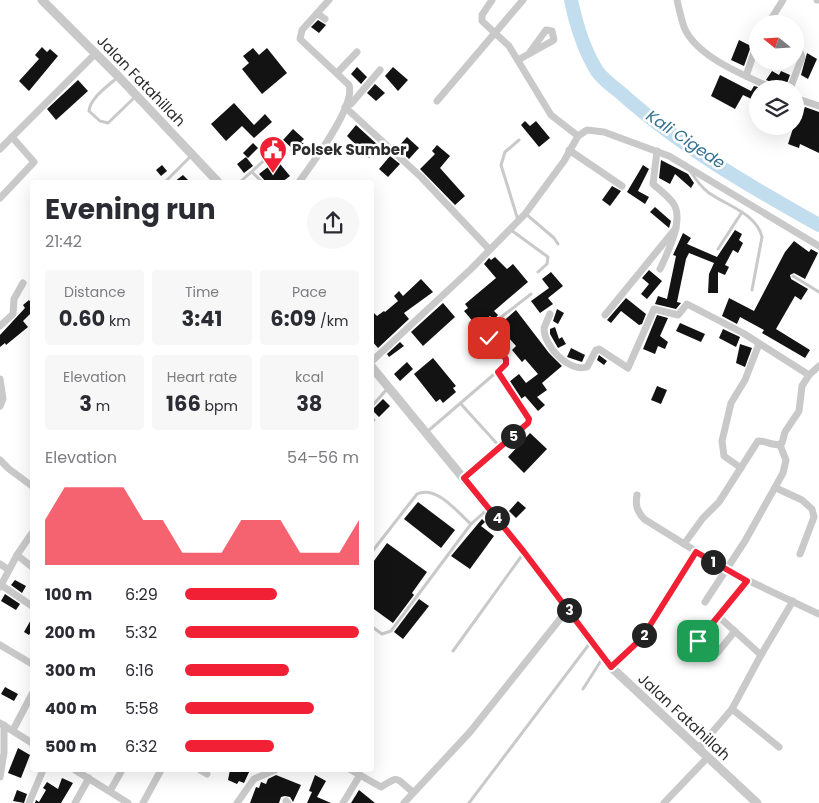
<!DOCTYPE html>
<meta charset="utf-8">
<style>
:root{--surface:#fff;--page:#f7f7f7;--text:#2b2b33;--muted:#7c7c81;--accent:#f12034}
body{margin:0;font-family:Poppins,sans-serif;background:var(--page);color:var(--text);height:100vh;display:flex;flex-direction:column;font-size:19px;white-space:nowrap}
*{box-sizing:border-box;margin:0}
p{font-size:16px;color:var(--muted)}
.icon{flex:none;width:28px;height:28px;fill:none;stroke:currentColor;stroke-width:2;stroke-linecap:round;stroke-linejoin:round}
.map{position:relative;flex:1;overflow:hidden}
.panel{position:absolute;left:30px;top:180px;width:344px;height:592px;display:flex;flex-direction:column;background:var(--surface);border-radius:5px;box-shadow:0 5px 20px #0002}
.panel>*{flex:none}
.needle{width:32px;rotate:288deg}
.controls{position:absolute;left:749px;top:15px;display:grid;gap:10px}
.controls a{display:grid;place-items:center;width:55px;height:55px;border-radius:50%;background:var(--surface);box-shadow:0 5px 20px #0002;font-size:25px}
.pin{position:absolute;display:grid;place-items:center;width:42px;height:42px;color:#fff;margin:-21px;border-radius:10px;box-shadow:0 2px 8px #0006}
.km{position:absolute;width:25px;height:25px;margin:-12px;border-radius:50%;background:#222;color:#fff;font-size:14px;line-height:25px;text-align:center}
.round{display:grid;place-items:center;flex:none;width:52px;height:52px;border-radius:26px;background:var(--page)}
.summary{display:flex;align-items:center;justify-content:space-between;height:85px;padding:0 15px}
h1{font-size:28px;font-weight:700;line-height:38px}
.figures{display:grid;grid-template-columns:repeat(3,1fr);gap:8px;height:85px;padding:5px 15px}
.figures div{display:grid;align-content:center;border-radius:5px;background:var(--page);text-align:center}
.figures b{font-size:21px;font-weight:700}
.figures small{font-size:14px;font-weight:400}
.figures p{font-size:14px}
.chart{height:140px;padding:10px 15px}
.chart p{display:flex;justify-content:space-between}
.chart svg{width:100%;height:90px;margin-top:5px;fill:var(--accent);opacity:.7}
ul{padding:0 15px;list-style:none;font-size:16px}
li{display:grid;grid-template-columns:80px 60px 1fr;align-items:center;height:38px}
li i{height:12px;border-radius:6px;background:var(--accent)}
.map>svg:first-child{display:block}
</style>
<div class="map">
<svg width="819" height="803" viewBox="0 0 819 803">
<rect width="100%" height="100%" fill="#fff"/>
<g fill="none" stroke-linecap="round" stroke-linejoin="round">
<path stroke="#c2dded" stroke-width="14" d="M 571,0 C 576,24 584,50 597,71 C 603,80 615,88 622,94 C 680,146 751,187 819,225"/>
</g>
<g fill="#131313">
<polygon points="318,20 326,25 319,33 311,27"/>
<polygon points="739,40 751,46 744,66 731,60"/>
<polygon points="42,47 47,52 50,49 58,56 29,91 19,81 39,59 35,55"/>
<polygon points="253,48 259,55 267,48 287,73 262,94 242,69 249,63 243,56"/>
<polygon points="807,53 817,59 808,79 801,75"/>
<polygon points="357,67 367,77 361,84 351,74"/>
<polygon points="393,67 408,80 398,91 385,76"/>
<polygon points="772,71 779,75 781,71 790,75 785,89 779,89 777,84 766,80"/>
<polygon points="720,75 751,91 754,86 758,87 758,102 743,95 735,109 711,96"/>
<polygon points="78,80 88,91 56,120 47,109"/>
<polygon points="375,84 385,93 376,101 367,93"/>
<polygon points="234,103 254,125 265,114 272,122 254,138 242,126 226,141 211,124"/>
<polygon points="805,107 819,112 819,153 800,144 799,148 788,144 797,116 801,117"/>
<polygon points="525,121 530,126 536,121 550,138 539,147 521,125"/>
<polygon points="356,125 379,146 369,158 347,136"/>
<polygon points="293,129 304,139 301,142 304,144 299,149 297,147 294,150 283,140"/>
<polygon points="407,137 419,148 409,159 397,148"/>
<polygon points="271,141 277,147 266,154 261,149"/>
<polygon points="253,143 258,148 248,158 243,153"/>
<polygon points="437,145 450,156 440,168 465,196 455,205 420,169 435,154 432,151"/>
<polygon points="390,156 400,164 388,177 379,169"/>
<polygon points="246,157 253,166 244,173 237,164"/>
<polygon points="661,160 688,174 694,183 691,188 675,174 670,184 659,178"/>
<polygon points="280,164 290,176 282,182 266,182 259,174 268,167 272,171"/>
<polygon points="162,165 167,171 161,176 156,170"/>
<polygon points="643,165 649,169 638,191 649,197 645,204 627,192"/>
<polygon points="183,175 190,182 174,182"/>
<polygon points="612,186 621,191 610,206 602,200"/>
<polygon points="655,207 671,221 669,228 650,212"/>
<polygon points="735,230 742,234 739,240 743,243 738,253 733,250 725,265 729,267 725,275 718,272 718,293 708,293 709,274 714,263 689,253 686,259 677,302 681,303 676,309 655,304 658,296 667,299 676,256 673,255 683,233 691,238 687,244 717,257"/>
<polygon points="794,241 809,252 811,249 818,253 805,279 794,273 790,275 791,279 808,289 801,300 795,296 776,329 810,350 805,358 762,333 764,330 740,317 737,324 722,316 729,298 754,311 785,252"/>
<polygon points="495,257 507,269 513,264 528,282 494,311 498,315 494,320 490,316 481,324 479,321 475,324 464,311 468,308 465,304 496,278 484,264 489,258 491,260"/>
<polygon points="649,270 662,281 647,299 641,294 649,284 642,278"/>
<polygon points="551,272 563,286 548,298 553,304 540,313 531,301 549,288 542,279"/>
<polygon points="421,279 433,292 404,313 409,319 378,348 371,340 371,310 377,316 384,311 385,312 398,301 394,296 399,291 403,296"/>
<polygon points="626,298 646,314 642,324 639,325 621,311 611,323 607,320"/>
<polygon points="29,300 32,304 32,312 23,321 28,327 6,345 5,343 0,347 0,335 25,308 23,305"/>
<polygon points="443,303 455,317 423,346 411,332"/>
<polygon points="557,309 564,313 558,324 553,321"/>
<polygon points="516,310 549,353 562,366 542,383 547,390 537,397 545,405 538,411 525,396 521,399 509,382 519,374 526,383 538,374 525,359 522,362 512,350 516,346 498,326"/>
<polygon points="657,315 668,318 660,336 668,342 665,349 658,346 655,354 643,349"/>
<polygon points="680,323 705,334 701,342 676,331"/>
<polygon points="555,327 559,339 562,337 566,344 558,348 550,334 550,329"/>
<polygon points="723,329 740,337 736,347 719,338"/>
<polygon points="400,342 404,346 389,357 387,354"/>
<polygon points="740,344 752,348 745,367 736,363"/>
<polygon points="571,348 585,355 582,362 567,357"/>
<polygon points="599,355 607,361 604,365 597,360"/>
<polygon points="433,358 456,386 453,388 456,392 443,403 440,399 436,402 414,374"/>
<polygon points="407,362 413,369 400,381 394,374"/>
<polygon points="657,386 667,390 661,404 651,400"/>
<polygon points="383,399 390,406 379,417 372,410"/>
<polygon points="530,433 547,449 524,473 508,457"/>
<polygon points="518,501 526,508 516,518 509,511"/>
<polygon points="418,502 455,530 441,548 404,519"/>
<polygon points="482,519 485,522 481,526 494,536 470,569 451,556"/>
<polygon points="387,543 427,572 412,593 414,595 393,623 371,607 371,565"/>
<polygon points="15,580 26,586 22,593 11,585"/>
<polygon points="5,594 20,604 16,610 1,601"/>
<polygon points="419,599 429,606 403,639 394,632"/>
<polygon points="32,618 32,630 29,635 24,632"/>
<polygon points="5,687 18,694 14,701 1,694"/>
<polygon points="18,748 30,755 21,778 8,773"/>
<polygon points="230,770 250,770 244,783 239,781 237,784 228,780"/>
<polygon points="276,775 301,785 293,802 290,797 285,796 281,797 279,803 250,803 256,787 259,788 261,782 266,784 268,779"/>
<polygon points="315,775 326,781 317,797 331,803 307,803 312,792 309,791"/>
<polygon points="62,778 73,783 61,803 35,803 36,800 39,802 46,790 43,788 47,782 58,789"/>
<polygon points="17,790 27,794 24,803 13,801"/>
<polygon points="359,790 375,803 351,803"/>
</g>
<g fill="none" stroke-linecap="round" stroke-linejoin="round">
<g stroke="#c9c9c9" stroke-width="3">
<path d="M 118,77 C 109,85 90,98 89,111 L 100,121 L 108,123 L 136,96"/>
<path d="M 691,172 C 696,180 701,187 709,193 C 726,205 757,214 762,237 L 752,290"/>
<polyline points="253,173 262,182"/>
<polyline points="165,182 191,156"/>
<polyline points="240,182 269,156"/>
<polyline points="526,214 554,238 558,244"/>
<polyline points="518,220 501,165 505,152 519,140"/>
<polyline points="511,230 548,257 547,264 538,272"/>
<polyline points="718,249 742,212"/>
<polyline points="793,276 819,292"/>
<polyline points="461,404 500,447"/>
<polyline points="371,407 388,388"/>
<polyline points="371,417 374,420"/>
<polyline points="428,431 506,364 506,359 488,334 500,318 531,294"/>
<polyline points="464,478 528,423 528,415 498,372"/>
<path d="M 371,553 L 417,494 C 437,485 457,512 471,524"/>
<polyline points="371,626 382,634 391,631 471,524 488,509"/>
<polyline points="453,651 523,554"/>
<polyline points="583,689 602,659"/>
<polyline points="469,803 590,643"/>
</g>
<g stroke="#c9c9c9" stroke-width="7">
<path d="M 677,0 C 679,9 681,18 684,27 C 696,57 746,76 774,89"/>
<polyline points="817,0 819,0"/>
<polyline points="317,13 325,19"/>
<polyline points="768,24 783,0"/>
<polyline points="518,60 554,40 552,31 546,30 530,52"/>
<polyline points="337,73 357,52"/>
<polyline points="746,76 758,41"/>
<polyline points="790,89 802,57 800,52"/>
<polyline points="795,98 819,106"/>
<polyline points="437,101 523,0"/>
<polyline points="351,104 380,70"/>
<polyline points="345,107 421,177 489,249"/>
<polyline points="578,136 587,130 604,132 669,156 819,246"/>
<polyline points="0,149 12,137"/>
<polyline points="569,150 622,186"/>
<path d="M 657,151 L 653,184 C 660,190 668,196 673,203 C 685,219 667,254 660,269"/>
<path d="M 299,182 C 312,164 356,106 349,85 L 300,39 L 302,30 L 329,0"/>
<polyline points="0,198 34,162 12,137 96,53"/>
<path d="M 550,314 L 544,328 C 544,347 569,372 587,367 L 596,350 L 599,349 L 628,368 L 654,309 L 678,315 L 687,304 L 743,333 L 809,375"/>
<polyline points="605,315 676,228"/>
<polyline points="0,326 13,314 14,299 23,283"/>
<polyline points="371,362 471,269 525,214 564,161 578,136 551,115 509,46 482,21 482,15 492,0"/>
<polyline points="0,379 3,399 0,406"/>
<polyline points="0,460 9,469 32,486"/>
<polyline points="741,468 724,456 722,441 731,403 745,380 759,344"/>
<polyline points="776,488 802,500 812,509 814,517 800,554"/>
<path d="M 637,495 C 635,505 637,511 644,519 L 726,570 L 819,614"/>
<path d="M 684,544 L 703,518 L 719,502 L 758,441 C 766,440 775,448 782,443 L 785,432 L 799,411 L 802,386 L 809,375 L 819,366"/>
<polyline points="17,555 32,567"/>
<polyline points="0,564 9,570"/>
<polyline points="1,585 32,606"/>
<polyline points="0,587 17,555 32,533"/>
<polyline points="705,602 745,541 783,473 786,460 780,445"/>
<polyline points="718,616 761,655"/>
<polyline points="698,641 747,581"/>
<polyline points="0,645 32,664"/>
<polyline points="718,652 735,631"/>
<polyline points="611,667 642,638 696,552"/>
<polyline points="732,709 779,747"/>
<polyline points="0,723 32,743"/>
<polyline points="13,730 32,694"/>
<polyline points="698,749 732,709 761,655 793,601"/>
<polyline points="75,770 128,803"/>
<polyline points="200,770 207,774"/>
<path d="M 351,770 L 381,787 C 400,775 395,778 413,792"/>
<polyline points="0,777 4,753 4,725"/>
<polyline points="110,791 122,770"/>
<polyline points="286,801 288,803"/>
<polyline points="29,803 43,770"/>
<polyline points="75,803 89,778"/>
<polyline points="143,803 161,770"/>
<polyline points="237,803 254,779 275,770"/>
<polyline points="343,803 360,775"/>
<polyline points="404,803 470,732 568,609"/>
<polyline points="664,803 707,758"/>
</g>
<g stroke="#c9c9c9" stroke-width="9">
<polyline points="42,0 118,76 218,182"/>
<polyline points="371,366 524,552 611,667 757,803"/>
</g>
</g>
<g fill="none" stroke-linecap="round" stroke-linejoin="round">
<defs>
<polyline id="route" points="489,338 506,359 506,364 498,372 529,419 528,423 464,478 524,552 611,667 642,638 696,552 747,581 698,641"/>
</defs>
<use href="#route" stroke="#fff" stroke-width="10"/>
<use href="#route" stroke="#f12034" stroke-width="6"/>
</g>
<defs>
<symbol id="civic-pin" viewBox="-11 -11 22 30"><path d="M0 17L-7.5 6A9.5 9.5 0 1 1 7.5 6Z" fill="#f12034" stroke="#fff"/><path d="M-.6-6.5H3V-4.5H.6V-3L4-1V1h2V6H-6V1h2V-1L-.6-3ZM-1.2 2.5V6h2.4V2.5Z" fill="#fff"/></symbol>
</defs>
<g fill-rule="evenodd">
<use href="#civic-pin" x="257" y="134" width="32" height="43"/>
</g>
<g text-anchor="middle" stroke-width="5" stroke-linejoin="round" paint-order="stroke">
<g font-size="15" fill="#2c2c2c" stroke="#fff">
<text transform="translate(141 81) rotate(46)" y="5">Jalan Fatahillah</text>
<text transform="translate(684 717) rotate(43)" y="5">Jalan Fatahillah</text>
</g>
<g font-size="15" font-weight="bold" fill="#2c2c2c" stroke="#fff" text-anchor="start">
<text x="292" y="155">Polsek Sumber</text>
</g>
<g font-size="16" font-style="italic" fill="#357193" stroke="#fff">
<text transform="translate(686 139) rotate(34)" y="6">Kali Cigede</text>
</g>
</g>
</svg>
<div class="controls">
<a><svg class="needle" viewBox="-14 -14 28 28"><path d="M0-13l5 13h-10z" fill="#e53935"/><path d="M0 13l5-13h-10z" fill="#7c7c81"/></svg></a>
<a><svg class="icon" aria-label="layers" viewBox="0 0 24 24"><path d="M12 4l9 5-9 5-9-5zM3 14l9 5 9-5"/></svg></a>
</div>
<div class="pin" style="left:698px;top:641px;background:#1e9e55"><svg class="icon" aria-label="arrive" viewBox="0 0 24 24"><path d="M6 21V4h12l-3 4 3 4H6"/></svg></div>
<div class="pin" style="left:489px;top:338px;background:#d93025"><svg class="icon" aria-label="check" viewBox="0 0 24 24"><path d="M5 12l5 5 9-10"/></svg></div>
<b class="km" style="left:713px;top:562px">1</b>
<b class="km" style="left:644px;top:635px">2</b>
<b class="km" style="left:569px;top:610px">3</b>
<b class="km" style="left:497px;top:518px">4</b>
<b class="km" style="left:513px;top:436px">5</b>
<section class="panel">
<div class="summary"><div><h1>Evening run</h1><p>21:42</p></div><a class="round"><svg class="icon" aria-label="share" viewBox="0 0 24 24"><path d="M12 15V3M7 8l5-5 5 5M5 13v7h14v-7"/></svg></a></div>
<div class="figures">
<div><p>Distance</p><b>0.60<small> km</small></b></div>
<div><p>Time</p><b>3:41</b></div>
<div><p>Pace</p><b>6:09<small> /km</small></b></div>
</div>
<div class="figures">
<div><p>Elevation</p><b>3<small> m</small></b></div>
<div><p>Heart rate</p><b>166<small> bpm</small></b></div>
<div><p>kcal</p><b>38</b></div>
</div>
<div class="chart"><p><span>Elevation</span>54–56 m</p>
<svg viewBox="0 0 160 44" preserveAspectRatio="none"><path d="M0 44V22L10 6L20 6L30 6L40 6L50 22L60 22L70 38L80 38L90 38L100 22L110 22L120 22L130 38L140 38L150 38L160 22V44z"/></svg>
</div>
<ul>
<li><b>100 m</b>6:29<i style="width:53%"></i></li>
<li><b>200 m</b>5:32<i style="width:100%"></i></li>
<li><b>300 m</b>6:16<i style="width:60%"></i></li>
<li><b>400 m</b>5:58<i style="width:74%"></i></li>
<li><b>500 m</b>6:32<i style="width:51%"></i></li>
</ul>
</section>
</div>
